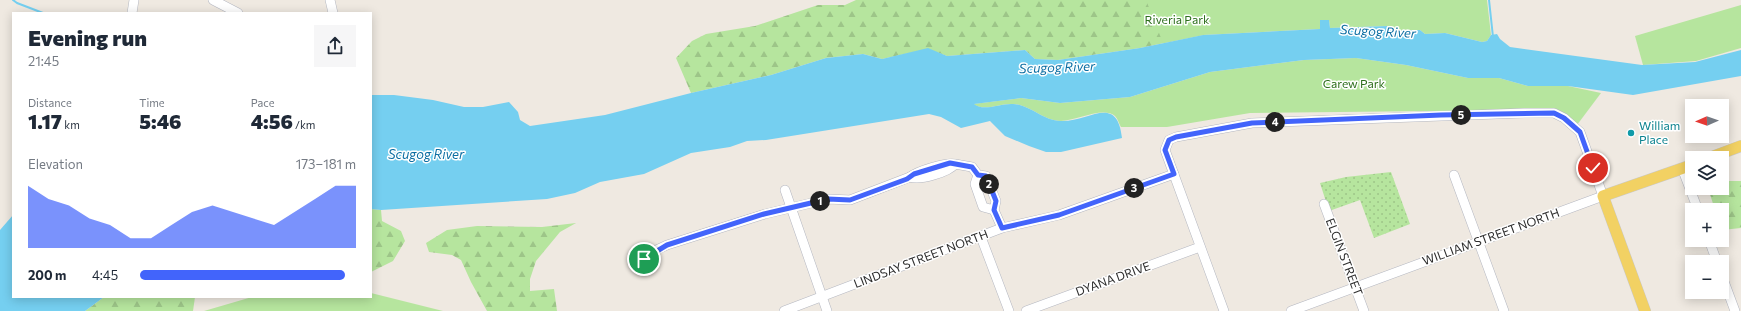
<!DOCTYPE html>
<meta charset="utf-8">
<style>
:root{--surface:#fff;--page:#f6f6f7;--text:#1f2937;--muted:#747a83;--accent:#4264fb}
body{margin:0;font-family:Commissioner,sans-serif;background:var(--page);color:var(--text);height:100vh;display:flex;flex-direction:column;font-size:15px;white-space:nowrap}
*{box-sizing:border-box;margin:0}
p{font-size:13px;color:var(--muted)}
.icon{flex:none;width:22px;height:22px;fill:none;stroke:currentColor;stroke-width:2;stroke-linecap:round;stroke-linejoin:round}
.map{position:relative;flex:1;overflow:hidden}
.side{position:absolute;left:12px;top:12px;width:360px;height:286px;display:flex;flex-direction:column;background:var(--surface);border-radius:0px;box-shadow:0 2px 10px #0003}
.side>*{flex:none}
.needle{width:26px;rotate:268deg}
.tools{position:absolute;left:1685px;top:99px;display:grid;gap:8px}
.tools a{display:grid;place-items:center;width:44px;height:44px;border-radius:0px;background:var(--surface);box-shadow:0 2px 10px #0003;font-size:20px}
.pin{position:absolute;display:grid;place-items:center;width:34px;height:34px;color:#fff;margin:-17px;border:2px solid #fff;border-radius:50%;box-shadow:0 1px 4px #0007}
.km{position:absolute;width:20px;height:20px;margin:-10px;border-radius:50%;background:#222;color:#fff;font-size:11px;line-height:20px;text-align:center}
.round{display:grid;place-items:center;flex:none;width:42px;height:42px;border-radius:0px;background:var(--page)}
.overview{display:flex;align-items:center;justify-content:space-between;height:68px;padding:0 16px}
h1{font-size:22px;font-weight:800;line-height:30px}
.stats{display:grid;grid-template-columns:repeat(3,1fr);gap:6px;height:68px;padding:4px 16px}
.stats div{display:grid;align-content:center}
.stats b{font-size:20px;font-weight:800}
.stats small{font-size:11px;font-weight:400}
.stats p{font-size:11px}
.chart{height:112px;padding:8px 16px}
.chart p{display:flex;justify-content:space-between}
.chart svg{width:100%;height:72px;margin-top:4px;fill:var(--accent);opacity:.7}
ul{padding:0 16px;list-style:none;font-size:13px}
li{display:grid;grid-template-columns:64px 48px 1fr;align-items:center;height:30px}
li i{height:10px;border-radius:5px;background:var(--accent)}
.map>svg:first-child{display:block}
</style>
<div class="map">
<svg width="1741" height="311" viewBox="0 0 1741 311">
<defs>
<pattern id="grass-dots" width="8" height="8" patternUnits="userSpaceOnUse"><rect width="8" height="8" fill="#b6e59e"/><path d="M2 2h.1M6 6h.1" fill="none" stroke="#9dc588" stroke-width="1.8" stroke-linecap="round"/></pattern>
<pattern id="forest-firs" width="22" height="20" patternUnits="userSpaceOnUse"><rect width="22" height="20" fill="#b6e59e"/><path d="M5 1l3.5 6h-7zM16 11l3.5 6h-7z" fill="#9dc588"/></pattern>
</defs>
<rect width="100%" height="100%" fill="#efe9e1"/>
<polygon fill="url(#grass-dots)" points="1391,172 1410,224 1374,238 1360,200 1329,211 1320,183 1346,177"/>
<g fill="url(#forest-firs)">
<polygon points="856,0 1248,0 1203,35 1140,48 1058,60 1035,59 1025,50 947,56 928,49 882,59 863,54 826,58 771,75 691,93 676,58 692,41 706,34 755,26 818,5 845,5"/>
<polygon points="1722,181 1741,181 1741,228 1722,230 1722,210 1715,210 1708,188 1722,188"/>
<polygon points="371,209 381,210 382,221 401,231 405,241 393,261 371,272"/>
<polygon points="576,223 560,232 536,261 530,279 530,291 554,289 557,311 487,311 471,282 461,260 452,255 429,252 426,243 447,230 477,226 542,227"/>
<polygon points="104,297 195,297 193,311 85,311"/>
</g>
<g fill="#b6e59e">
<polygon points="1146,0 1487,0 1491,35 1487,41 1482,42 1445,33 1425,34 1420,30 1393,31 1388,26 1330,28 1329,20 1320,29 1203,35 1163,43"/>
<polygon points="1741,5 1741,48 1696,61 1643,65 1635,36"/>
<path d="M 1356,58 L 1406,65 L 1468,78 L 1499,78 L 1528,86 L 1568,86 L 1601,93 L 1577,125 L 1565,116 L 1524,110 L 1250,113 L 1167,127 L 1121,127 C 1119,124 1118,119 1115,116 C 1103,106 1076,121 1061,121 C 1043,121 1031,105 1013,104 C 1000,103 984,112 973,104 L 1021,98 L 1060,103 L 1130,97 L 1210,72 L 1304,60 Z"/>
<polygon points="371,293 443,311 204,311 252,297 371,297"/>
</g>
<g fill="#75cff0">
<path d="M 1320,20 L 1329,20 L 1330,28 L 1388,26 L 1393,31 L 1420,30 L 1425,34 L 1445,33 L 1482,42 L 1487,41 L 1491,35 L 1497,34 L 1500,39 L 1510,47 L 1642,65 L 1695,62 L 1741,50 L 1741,76 L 1633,95 L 1568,86 L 1528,86 L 1499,78 L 1468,78 L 1406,65 L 1356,58 L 1304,60 L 1210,72 L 1130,97 L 1060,103 L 1021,98 L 974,104 C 983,112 1001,103 1013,104 C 1031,105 1043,121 1061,121 C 1089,122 1117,93 1122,138 L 1061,152 L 1046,152 L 1029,146 L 1005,136 L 990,121 L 961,128 L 941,117 L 929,114 L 766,140 L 747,141 L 730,147 L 691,153 L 644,174 L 600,182 L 575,193 L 547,199 L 381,210 L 371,209 L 371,95 L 394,95 L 433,100 L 464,107 L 483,107 L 509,102 L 518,112 L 520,120 L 530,126 L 605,115 L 691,93 L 771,75 L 826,58 L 863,54 L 882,59 L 928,48 L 947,56 L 1025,50 L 1035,59 L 1058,60 L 1140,48 L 1203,35 L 1320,29 Z"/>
<polygon points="13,215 13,297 104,297 85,311 0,311 0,230"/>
</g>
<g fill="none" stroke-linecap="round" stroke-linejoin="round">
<g stroke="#75cff0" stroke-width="2">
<polyline points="13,0 17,3 43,13"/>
<polyline points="1489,0 1493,37"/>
</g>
<defs>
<g id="minor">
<polyline points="213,0 238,13"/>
<polyline points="330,0 333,13"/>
<polyline points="132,13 134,0"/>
<path d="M 955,164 C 946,162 917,171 910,177 C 920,181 949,172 955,164 L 972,167 L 978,175 L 975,184 L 983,207 L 994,210 L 996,201 L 986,176 L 978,175"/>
<polyline points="1682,168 1698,210"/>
<polyline points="1454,175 1504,311"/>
<polyline points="785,190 827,311"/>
<polyline points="1324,204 1364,311"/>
<polyline points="994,210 1002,228"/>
<polyline points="981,237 1009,311"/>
<polyline points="1709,240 1717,262"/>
<polyline points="635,265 654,251 667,245 765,214 828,199 850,200 910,177"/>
<polyline points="1722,276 1735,311"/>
<polyline points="784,311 1002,228 1059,215 1174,174"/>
<polyline points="1026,311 1200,247"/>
<polyline points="1224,311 1165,150 1169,140 1176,137 1252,123 1524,113 1554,113 1564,118 1580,132 1603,196 1291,311"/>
</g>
<g id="major">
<polyline points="1709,158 1741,146"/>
<polyline points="1645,311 1603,196 1692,165"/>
</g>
</defs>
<use href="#minor" stroke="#b4b7c1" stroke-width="10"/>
<use href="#major" stroke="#c9c9c9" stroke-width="12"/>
<use href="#minor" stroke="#fff" stroke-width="9"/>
<use href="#major" stroke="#f2d163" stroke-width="11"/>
</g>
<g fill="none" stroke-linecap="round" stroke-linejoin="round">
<defs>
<polyline id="route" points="644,259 667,245 764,214 828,199 850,200 907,179 914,174 950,163 972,167 978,175 986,176 996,201 994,210 1002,228 1059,215 1174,174 1165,150 1169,140 1176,137 1252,123 1441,115 1554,113 1564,118 1580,132 1593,168"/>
</defs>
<use href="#route" stroke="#fff" stroke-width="8"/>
<use href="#route" stroke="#4264fb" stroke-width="5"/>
</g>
<circle fill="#0f9aa8" stroke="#fff" stroke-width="1.5" cx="1631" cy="133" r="4"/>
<g text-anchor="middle" stroke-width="3" stroke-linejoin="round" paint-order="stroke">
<g font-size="12" fill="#2c6e1b" stroke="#fff">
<text x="1177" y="24">Riveria Park</text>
<text x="1354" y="88">Carew Park</text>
</g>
<g font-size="12" fill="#0d838f" stroke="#fff" text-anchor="start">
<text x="1639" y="130">William<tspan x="1639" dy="14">Place</tspan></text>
</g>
<g font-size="12" fill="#2e2e2e" stroke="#fff">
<text transform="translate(1491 237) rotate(-20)" y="4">WILLIAM STREET NORTH</text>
<text transform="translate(1344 257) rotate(69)" y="4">ELGIN STREET</text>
<text transform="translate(921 259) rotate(-21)" y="4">LINDSAY STREET NORTH</text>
<text transform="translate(1113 279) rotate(-20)" y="4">DYANA DRIVE</text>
</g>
<g font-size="13" font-style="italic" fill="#0d6fa3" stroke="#fff">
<text transform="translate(1378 31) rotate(3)" y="5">Scugog River</text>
<text transform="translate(1057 67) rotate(-2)" y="5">Scugog River</text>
<text x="426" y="159">Scugog River</text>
</g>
</g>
</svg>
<div class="tools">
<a><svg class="needle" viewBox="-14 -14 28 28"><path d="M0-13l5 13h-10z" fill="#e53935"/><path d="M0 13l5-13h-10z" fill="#747a83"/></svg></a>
<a><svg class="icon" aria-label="layers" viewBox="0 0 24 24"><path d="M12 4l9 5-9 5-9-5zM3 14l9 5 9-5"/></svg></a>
<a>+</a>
<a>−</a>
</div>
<div class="pin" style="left:644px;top:259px;background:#1e9e55"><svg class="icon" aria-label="arrive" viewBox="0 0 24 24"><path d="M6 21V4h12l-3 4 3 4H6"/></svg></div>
<div class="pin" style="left:1593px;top:168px;background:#d93025"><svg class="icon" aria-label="check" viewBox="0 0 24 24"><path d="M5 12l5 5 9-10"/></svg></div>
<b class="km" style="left:820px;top:201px">1</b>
<b class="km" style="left:989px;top:184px">2</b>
<b class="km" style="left:1134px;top:188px">3</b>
<b class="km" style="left:1275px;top:122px">4</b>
<b class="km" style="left:1461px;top:115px">5</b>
<section class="side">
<div class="overview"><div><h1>Evening run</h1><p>21:45</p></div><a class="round"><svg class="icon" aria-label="share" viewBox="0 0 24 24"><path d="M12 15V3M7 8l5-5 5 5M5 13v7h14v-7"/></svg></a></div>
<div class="stats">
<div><p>Distance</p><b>1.17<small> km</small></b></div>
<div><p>Time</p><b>5:46</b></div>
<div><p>Pace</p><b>4:56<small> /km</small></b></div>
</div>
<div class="chart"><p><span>Elevation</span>173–181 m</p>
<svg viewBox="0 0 160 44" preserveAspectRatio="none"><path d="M0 44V6L10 14L20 18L30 26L40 30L50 38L60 38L70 30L80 22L90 18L100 22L110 26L120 30L130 22L140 14L150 6L160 6V44z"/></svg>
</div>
<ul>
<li><b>200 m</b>4:45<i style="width:95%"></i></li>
</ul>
</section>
</div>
